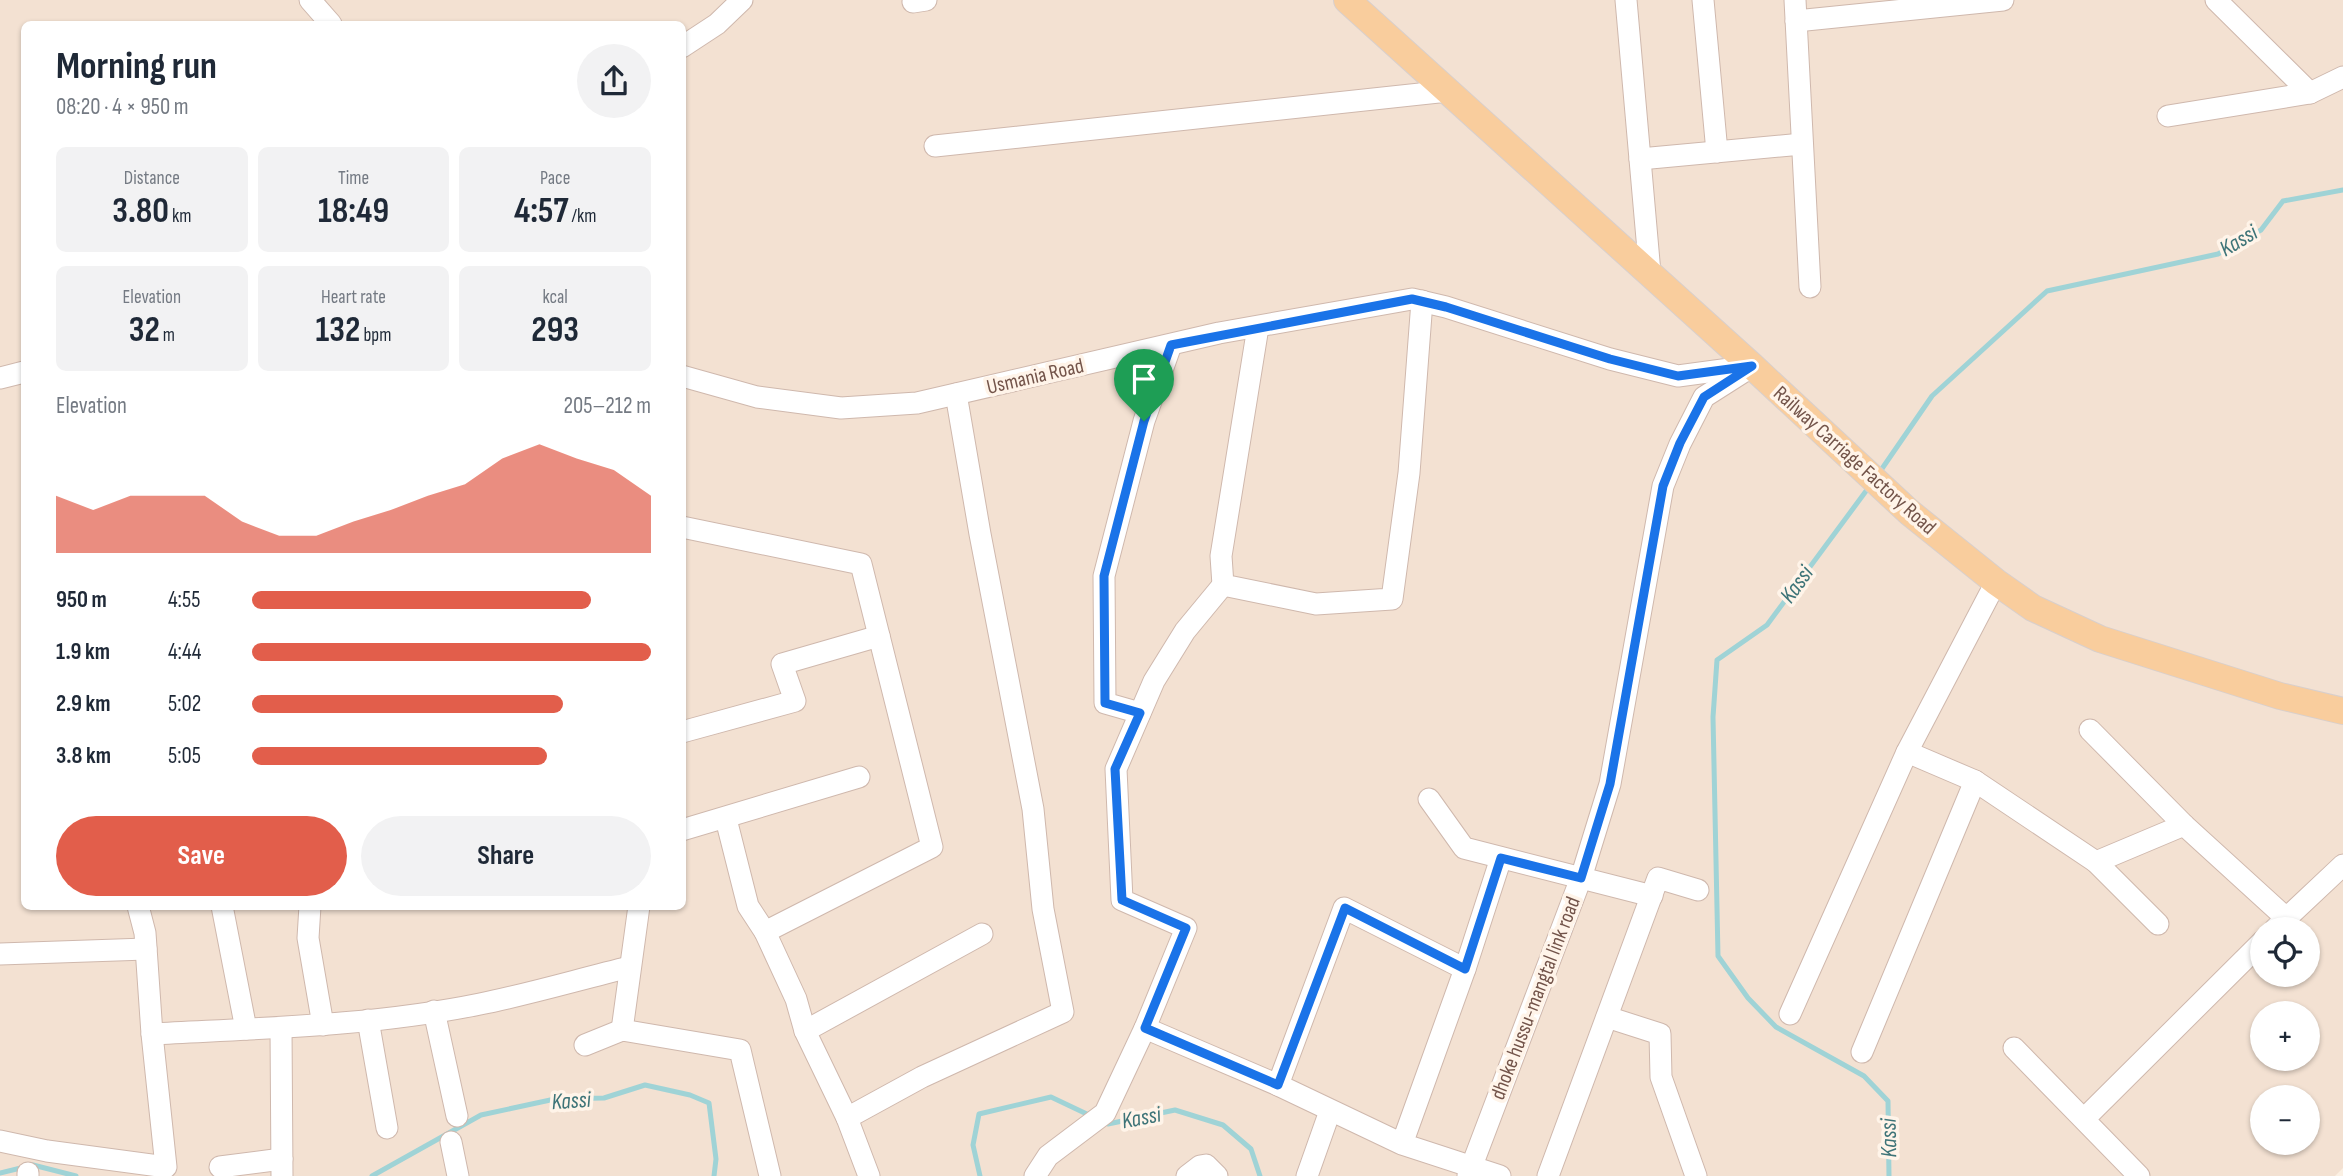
<!DOCTYPE html>
<meta charset="utf-8">
<style>
:root{--surface:#fff;--page:#f2f2f3;--text:#1f2937;--muted:#747a83;--accent:#e25e4b}
body{margin:0;font-family:"Sofia Sans Condensed",sans-serif;background:var(--page);color:var(--text);height:100vh;display:flex;flex-direction:column;font-size:26px;white-space:nowrap}
*{box-sizing:border-box;margin:0}
p{font-size:23px;color:var(--muted)}
.icon{flex:none;width:38px;height:38px;fill:none;stroke:currentColor;stroke-width:2;stroke-linecap:round;stroke-linejoin:round}
.map{position:relative;flex:1;overflow:hidden}
.details{position:absolute;left:21px;top:21px;width:665px;height:889px;display:flex;flex-direction:column;background:var(--surface);border-radius:10px;box-shadow:0 2px 5px #0004}
.details>*{flex:none}
.tools{position:absolute;left:2250px;top:917px;display:grid;gap:14px}
.tools a{display:grid;place-items:center;width:70px;height:70px;border-radius:50%;background:var(--surface);box-shadow:0 2px 5px #0004;font-size:35px}
.pin{position:absolute;display:grid;place-items:center;width:60px;height:60px;color:#fff;margin:-72px -30px;border-radius:50% 50% 50% 0;rotate:-45deg;box-shadow:0 0 7px #0007}
.pin .icon{rotate:45deg}
.round{display:grid;place-items:center;flex:none;width:74px;height:74px;border-radius:37px;background:var(--page)}
.headline{display:flex;align-items:center;justify-content:space-between;height:119px;padding:0 35px}
h1{font-size:38px;font-weight:700;line-height:52px}
.stats{display:grid;grid-template-columns:repeat(3,1fr);gap:10px;height:119px;padding:7px 35px}
.stats div{display:grid;align-content:center;border-radius:10px;background:var(--page);text-align:center}
.stats b{font-size:35px;font-weight:700}
.stats small{font-size:19px;font-weight:400}
.stats p{font-size:19px}
.chart{height:196px;padding:14px 35px}
.chart p{display:flex;justify-content:space-between}
.chart svg{width:100%;height:126px;margin-top:7px;fill:var(--accent);opacity:.7}
.button{display:flex;gap:14px;margin-top:auto;padding:14px 35px}
.button a{flex:1;height:80px;border-radius:42px;background:var(--accent);color:#fff;font-size:28px;font-weight:700;line-height:80px;text-align:center}
.button a+a{background:var(--page);color:var(--text)}
ul{padding:0 35px;list-style:none;font-size:23px}
li{display:grid;grid-template-columns:112px 84px 1fr;align-items:center;height:52px}
li i{height:18px;border-radius:9px;background:var(--accent)}
.map>svg:first-child{display:block}
</style>
<div class="map">
<svg width="2343" height="1176" viewBox="0 0 2343 1176">
<rect width="100%" height="100%" fill="#fbf0e3"/>
<path fill="#f3e1d2" fill-rule="evenodd" d="M 0,0 L 2343,0 L 2343,1168 L 2335,1176 L 0,1176 ZM 24,24 L 682,24 L 682,906 L 24,906 ZM 2263,929 L 2308,929 L 2308,975 L 2263,975 ZM 2263,1013 L 2308,1013 L 2308,1059 L 2263,1059 ZM 2263,1097 L 2308,1097 L 2308,1143 L 2263,1143 Z"/>
<g fill="none" stroke-linecap="round" stroke-linejoin="round">
<g stroke="#9fd3d6" stroke-width="5">
<polyline points="1879,473 1932,396 2047,291 2218,254 2261,230 2283,201 2343,190"/>
<polyline points="1869,487 1767,625 1717,660 1713,717 1718,956 1748,998 1776,1027 1864,1076 1888,1101 1889,1176"/>
<polyline points="1103,1122 1108,1124 1175,1110 1223,1125 1251,1149 1260,1176"/>
<polyline points="0,1173 33,1165 76,1176"/>
<polyline points="372,1176 481,1115 555,1099 604,1098 645,1085 690,1095 709,1103 716,1159 714,1176"/>
<polyline points="980,1176 973,1145 979,1114 1051,1097 1091,1116"/>
</g>
<defs>
<g id="minor">
<polyline points="310,0 331,24"/>
<polyline points="1626,0 1650,273"/>
<polyline points="1703,0 1717,152"/>
<polyline points="1795,0 1810,287"/>
<polyline points="2216,0 2310,93"/>
<polyline points="913,2 926,0"/>
<polyline points="1796,21 2003,0"/>
<polyline points="682,47 717,24 742,0"/>
<polyline points="2168,116 2310,93 2343,77"/>
<polyline points="935,146 1448,91"/>
<polyline points="1640,159 1802,144"/>
<polyline points="1258,327 1221,556 1223,585 1316,604 1392,599 1409,473 1422,301"/>
<polyline points="682,376 757,397 841,408 917,403 1219,333 1412,299 1446,307 1610,359 1678,376 1752,366"/>
<polyline points="0,378 24,372"/>
<polyline points="682,527 861,564 932,847 765,932"/>
<polyline points="1140,713 1105,703 1104,576 1144,421 1171,345"/>
<polyline points="2090,730 2184,825"/>
<polyline points="682,732 795,701 782,664 879,636"/>
<polyline points="1907,752 1996,582"/>
<polyline points="1429,799 1464,848 1652,896"/>
<polyline points="726,819 748,906 765,932 796,999 805,1031 847,1118 869,1176"/>
<polyline points="682,830 859,777"/>
<polyline points="2096,862 2158,924"/>
<polyline points="222,906 246,1029"/>
<polyline points="310,906 308,938 323,1025"/>
<polyline points="2275,929 2343,865"/>
<polyline points="0,954 146,949"/>
<polyline points="1465,969 1501,858"/>
<polyline points="434,1011 457,1116"/>
<polyline points="1790,1014 1907,752 1975,781 2096,862 2184,825 2286,918"/>
<polyline points="1607,1017 1660,1034 1661,1077 1696,1176"/>
<polyline points="368,1020 387,1128"/>
<polyline points="281,1028 282,1176"/>
<polyline points="1145,1028 1278,1085"/>
<polyline points="622,1030 639,906"/>
<polyline points="805,1031 982,934"/>
<path d="M 152,1034 C 262,1028 372,1026 480,1004 C 530,994 580,979 630,967"/>
<polyline points="585,1045 622,1030 740,1050 770,1176"/>
<polyline points="2014,1048 2139,1176"/>
<polyline points="1862,1052 1975,781"/>
<polyline points="847,1118 922,1077 1063,1012 1043,909 1033,809 980,534 956,394"/>
<polyline points="2085,1118 2263,941"/>
<polyline points="0,1141 47,1151 166,1167 152,1034 145,933 138,906"/>
<polyline points="451,1142 458,1176"/>
<polyline points="1402,1144 1465,969 1344,908 1278,1085 1402,1144 1500,1176"/>
<polyline points="220,1167 282,1159"/>
<polyline points="28,1173 28,1176"/>
<polyline points="1035,1176 1048,1156 1105,1113 1145,1028 1186,928 1122,900 1116,769 1154,681 1185,631 1223,585"/>
<polyline points="1187,1176 1200,1166 1206,1165 1217,1176"/>
<polyline points="1307,1176 1330,1111"/>
<polyline points="1468,1176 1581,878 1610,784 1663,486 1680,444 1704,397 1748,369"/>
<polyline points="1548,1176 1658,878 1698,890"/>
</g>
<polyline id="major" points="1347,0 1752,366 1909,512 1996,582 2033,608 2100,639 2280,696 2343,711"/>
</defs>
<use href="#minor" stroke="#cfb8ad" stroke-width="23"/>
<use href="#major" stroke="#d8cfcc" stroke-width="28"/>
<use href="#minor" stroke="#fff" stroke-width="21"/>
<use href="#major" stroke="#f9cd9d" stroke-width="26"/>
</g>
<g fill="none" stroke-linecap="round" stroke-linejoin="round">
<defs>
<polygon id="route" points="1412,299 1446,307 1610,359 1678,376 1752,366 1704,397 1680,443 1663,486 1610,784 1581,878 1501,858 1465,969 1345,908 1278,1085 1145,1028 1186,928 1122,900 1115,769 1140,713 1105,703 1104,576 1144,421 1171,345"/>
</defs>
<use href="#route" stroke="#fff" stroke-width="14"/>
<use href="#route" stroke="#1a73e8" stroke-width="9"/>
</g>
<g text-anchor="middle" stroke-width="7" stroke-linejoin="round" paint-order="stroke">
<g font-size="21" fill="#73544a" stroke="#fff4e9">
<text transform="translate(1035 376) rotate(-13)" y="7">Usmania Road</text>
<text transform="translate(1855 460) rotate(42)" y="7">Railway Carriage Factory Road</text>
<text transform="translate(1535 998) rotate(-69)" y="7">dhoke hussu-mangtal link road</text>
</g>
<g font-size="23" font-style="italic" fill="#3e7478" stroke="#fff4e9">
<text transform="translate(2238 240) rotate(-31)" y="8">Kassi</text>
<text transform="translate(1796 584) rotate(-54)" y="8">Kassi</text>
<text transform="translate(571 1100) rotate(-4)" y="8">Kassi</text>
<text transform="translate(1141 1117) rotate(-11)" y="8">Kassi</text>
<text transform="translate(1888 1138) rotate(-91)" y="8">Kassi</text>
</g>
</g>
</svg>
<div class="tools">
<a><svg class="icon" aria-label="locate" viewBox="0 0 24 24"><circle cx="12" cy="12" r="6"/><path d="M12 2v4M12 18v4M2 12h4M18 12h4"/></svg></a>
<a>+</a>
<a>−</a>
</div>
<div class="pin" style="left:1144px;top:421px;background:#1e9e55"><svg class="icon" aria-label="arrive" viewBox="0 0 24 24"><path d="M6 21V4h12l-3 4 3 4H6"/></svg></div>
<section class="details">
<div class="headline"><div><h1>Morning run</h1><p>08:20 · 4 × 950 m</p></div><a class="round"><svg class="icon" aria-label="share" viewBox="0 0 24 24"><path d="M12 15V3M7 8l5-5 5 5M5 13v7h14v-7"/></svg></a></div>
<div class="stats">
<div><p>Distance</p><b>3.80<small> km</small></b></div>
<div><p>Time</p><b>18:49</b></div>
<div><p>Pace</p><b>4:57<small> /km</small></b></div>
</div>
<div class="stats">
<div><p>Elevation</p><b>32<small> m</small></b></div>
<div><p>Heart rate</p><b>132<small> bpm</small></b></div>
<div><p>kcal</p><b>293</b></div>
</div>
<div class="chart"><p><span>Elevation</span>205–212 m</p>
<svg viewBox="0 0 160 44" preserveAspectRatio="none"><path d="M0 44V24L10 29L20 24L30 24L40 24L50 33L60 38L70 38L80 33L90 29L100 24L110 20L120 11L130 6L140 11L150 15L160 24V44z"/></svg>
</div>
<ul>
<li><b>950 m</b>4:55<i style="width:85%"></i></li>
<li><b>1.9 km</b>4:44<i style="width:100%"></i></li>
<li><b>2.9 km</b>5:02<i style="width:78%"></i></li>
<li><b>3.8 km</b>5:05<i style="width:74%"></i></li>
</ul>
<div class="button"><a>Save</a><a>Share</a></div>
</section>
</div>
